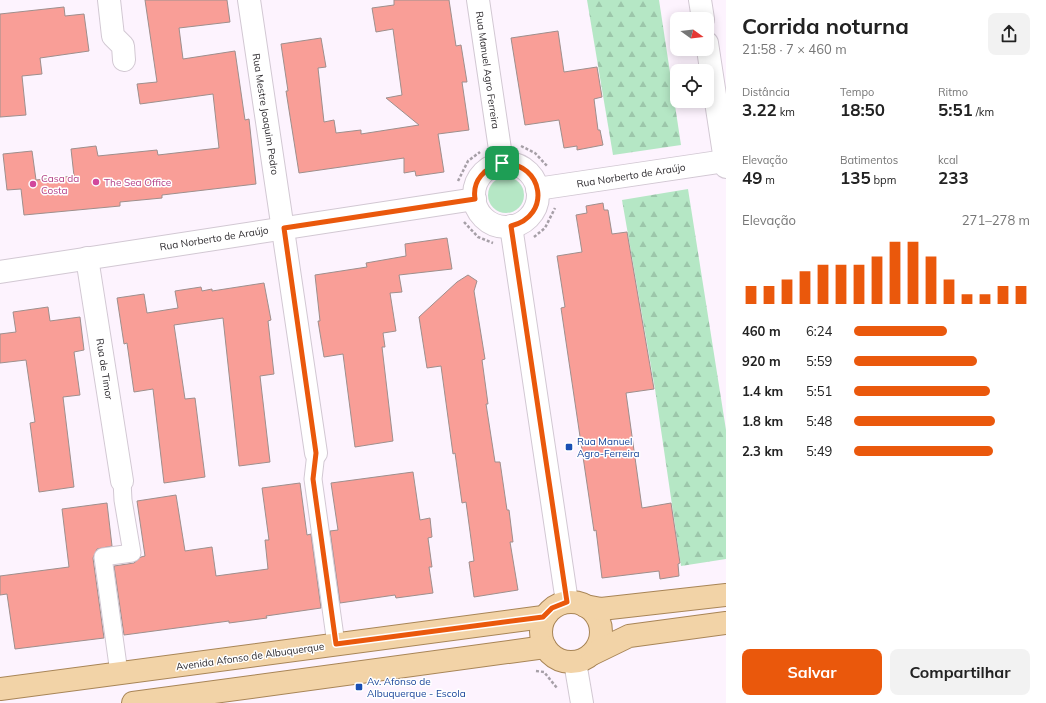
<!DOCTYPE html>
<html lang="pt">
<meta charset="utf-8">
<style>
:root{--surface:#fff;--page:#f2f2f2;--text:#222;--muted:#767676;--accent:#ea580c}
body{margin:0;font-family:Mulish,sans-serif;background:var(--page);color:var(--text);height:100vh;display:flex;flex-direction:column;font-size:15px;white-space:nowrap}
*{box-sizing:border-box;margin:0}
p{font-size:13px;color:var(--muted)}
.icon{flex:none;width:22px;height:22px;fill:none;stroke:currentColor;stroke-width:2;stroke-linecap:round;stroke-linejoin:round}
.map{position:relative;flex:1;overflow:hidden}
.panel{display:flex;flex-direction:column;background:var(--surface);width:320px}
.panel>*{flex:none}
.needle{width:26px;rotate:105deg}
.tools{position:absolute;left:670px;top:12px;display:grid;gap:8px}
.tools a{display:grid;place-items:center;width:44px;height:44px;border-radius:8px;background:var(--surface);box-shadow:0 2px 10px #0003;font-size:20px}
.pin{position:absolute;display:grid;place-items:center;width:34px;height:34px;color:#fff;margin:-17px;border-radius:8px;box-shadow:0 2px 6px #0006}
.round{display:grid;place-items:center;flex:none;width:42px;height:42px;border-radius:8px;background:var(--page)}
.head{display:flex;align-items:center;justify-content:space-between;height:68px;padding:0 16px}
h1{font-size:22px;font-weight:700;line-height:30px}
.metrics{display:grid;grid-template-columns:repeat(3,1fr);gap:6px;height:68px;padding:4px 16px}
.metrics div{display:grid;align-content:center}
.metrics b{font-size:17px;font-weight:700}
.metrics small{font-size:11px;font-weight:400}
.metrics p{font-size:11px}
.chart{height:112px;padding:8px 16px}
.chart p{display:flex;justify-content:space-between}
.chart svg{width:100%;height:72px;margin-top:4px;stroke:var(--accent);stroke-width:6}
.primary-button{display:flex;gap:8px;margin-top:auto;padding:8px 16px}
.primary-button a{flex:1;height:46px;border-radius:8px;background:var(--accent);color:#fff;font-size:16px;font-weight:700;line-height:46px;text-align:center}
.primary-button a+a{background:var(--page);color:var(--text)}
ul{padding:0 16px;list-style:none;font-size:13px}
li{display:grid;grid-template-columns:64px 48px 1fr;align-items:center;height:30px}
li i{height:10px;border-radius:5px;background:var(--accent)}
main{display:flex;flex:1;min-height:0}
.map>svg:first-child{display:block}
</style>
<main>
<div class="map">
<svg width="726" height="703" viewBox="0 0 726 703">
<defs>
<pattern id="forest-firs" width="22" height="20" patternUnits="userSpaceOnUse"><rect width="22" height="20" fill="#b5e7c5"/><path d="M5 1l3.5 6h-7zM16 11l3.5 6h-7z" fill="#9cc6aa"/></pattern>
</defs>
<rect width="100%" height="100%" fill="#fdf3fe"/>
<circle fill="#b5e7c5" cx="506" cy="195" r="18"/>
<g fill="url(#forest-firs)">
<polygon points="587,0 659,0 681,145 613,155"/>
<polygon points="688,189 726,430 726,559 681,566 655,389 622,200"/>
</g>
<g fill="#f99e97" stroke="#9e8f8d">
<polygon points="145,0 227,0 230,22 179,28 183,59 235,51 245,120 249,119 256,184 162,195 162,198 120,202 120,206 24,215 21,189 7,190 3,154 32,151 36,180 74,176 71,149 96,146 98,156 157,150 158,155 219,148 213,94 140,104 137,84 157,82"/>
<polygon points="394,0 449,0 456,46 461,45 467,82 462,82 469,130 438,134 444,172 416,176 415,171 404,173 404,158 299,173 286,91 288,91 281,44 321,38 326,67 318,68 324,122 334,120 336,133 361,130 361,134 419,125 386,98 402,95 393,29 376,32 372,8 394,5"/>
<polygon points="64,7 65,16 84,14 89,51 40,58 42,74 22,76 26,115 0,117 0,14"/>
<polygon points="558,31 564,72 597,67 602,97 594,99 598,130 600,130 603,145 577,150 577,146 564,148 559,120 525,125 511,38"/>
<polygon points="603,203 604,210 608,210 612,234 627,232 654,389 626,393 642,508 671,503 680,563 678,564 679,576 660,579 659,571 602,578 596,530 594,531 561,308 565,307 557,256 582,252 576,215 587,213 586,206"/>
<polygon points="447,238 452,269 399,275 402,292 390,293 396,331 383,333 385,347 382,347 393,441 355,447 343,354 324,357 318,321 320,321 315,275 367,267 366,263 406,256 405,244"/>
<polygon points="468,275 477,281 474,291 485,359 482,360 488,404 486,404 495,462 500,462 507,510 509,510 513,542 510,542 518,590 474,597 469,562 474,561 466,502 462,503 455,453 453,454 441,366 427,368 419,317 457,282"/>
<polygon points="264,283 271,320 268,321 274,374 260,376 270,462 239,466 223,318 174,325 185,399 195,398 205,477 164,483 153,389 134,392 127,343 124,344 117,298 144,294 147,313 178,308 175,291 201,287 202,291 212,289 212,291"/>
<polygon points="48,307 50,321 80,317 84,350 74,352 80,395 63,397 74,487 39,492 30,423 35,422 26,360 0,363 0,334 16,332 13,312"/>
<polygon points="413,472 420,520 430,518 432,537 428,538 432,567 429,567 433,593 396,598 395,595 340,603 330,531 338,530 331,483"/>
<polygon points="300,483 307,535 311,534 321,608 266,616 267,618 229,623 229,621 124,635 114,566 134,563 141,557 145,556 137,501 176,495 185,551 212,547 216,576 268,569 265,540 269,540 262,488"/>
<polygon points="107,503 112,546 97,549 93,558 104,638 15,649 7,594 0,595 0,576 69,567 62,509"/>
</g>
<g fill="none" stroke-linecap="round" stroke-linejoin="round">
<defs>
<g id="pedestrian">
<polyline points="316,453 313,479 336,644"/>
<polyline points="119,673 103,557 132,553 123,500 122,481"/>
</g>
<g id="minor">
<polyline points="109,0 113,36 123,46 124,60"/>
<polyline points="249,0 316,453"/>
<polyline points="478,0 502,163"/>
<polyline points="700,0 703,19"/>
<polyline points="707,43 726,167"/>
<circle cx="506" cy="195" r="32"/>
<polyline points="537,189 725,161"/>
<polyline points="511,226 567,602"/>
<polyline points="87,258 122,481"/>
<polyline points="0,272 475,199"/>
<polyline points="575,662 582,703"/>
</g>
<g id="primary">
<circle cx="571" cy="632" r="30"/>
<polyline points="585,606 601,609 726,595"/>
<polyline points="592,654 629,636 726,623"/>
<polyline points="0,689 543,617 547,614"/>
<polyline points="133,703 545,647"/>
</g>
</defs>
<use href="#pedestrian" stroke="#d2c8d3" stroke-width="19"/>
<use href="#minor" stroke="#d2c8d3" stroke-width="24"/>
<use href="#primary" stroke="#a88557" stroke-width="24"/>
<g stroke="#a69fa7" stroke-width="2.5" stroke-dasharray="3 2" stroke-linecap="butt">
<polyline points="521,146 535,153 548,167"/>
<polyline points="458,181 468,161 480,152"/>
<polyline points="464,222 478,237 493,243"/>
<polyline points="534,237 545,228 555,208"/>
<polyline points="536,671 544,672 557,688"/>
</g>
<use href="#pedestrian" stroke="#fff" stroke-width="17"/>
<use href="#minor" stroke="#fff" stroke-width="22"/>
<use href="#primary" stroke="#f2d3a7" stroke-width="22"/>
</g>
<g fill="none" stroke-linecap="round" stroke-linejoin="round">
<defs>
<path id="route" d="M 502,163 C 544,163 552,216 511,226 L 567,602 L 552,608 L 543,617 L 336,644 L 313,479 L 316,453 L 284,228 L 475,199 C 472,180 485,168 502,163 Z"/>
</defs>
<use href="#route" stroke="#fff" stroke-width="8"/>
<use href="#route" stroke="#ea580c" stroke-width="5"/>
</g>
<g fill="#d1479c" stroke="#fff" stroke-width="1.5">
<circle cx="96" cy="182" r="4"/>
<circle cx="33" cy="184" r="4"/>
</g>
<g fill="#1a4fb4" stroke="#fff" stroke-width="1.5">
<rect x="565" y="443" width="8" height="8" rx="2"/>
<rect x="355" y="683" width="8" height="8" rx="2"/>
</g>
<g text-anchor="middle" stroke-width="3" stroke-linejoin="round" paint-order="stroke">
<g font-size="10" fill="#2e2b2f" stroke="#fff">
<text transform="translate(488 70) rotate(82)" y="4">Rua Manuel Agro Ferreira</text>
<text transform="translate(266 114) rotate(81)" y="4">Rua Mestre Joaquim Pedro</text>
<text transform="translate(631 175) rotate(-9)" y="4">Rua Norberto de Araújo</text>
<text transform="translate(214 238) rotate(-9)" y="4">Rua Norberto de Araújo</text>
<text transform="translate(105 369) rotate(81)" y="4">Rua de Timor</text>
<text transform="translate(250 656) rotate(-8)" y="4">Avenida Afonso de Albuquerque</text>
</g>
<g font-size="10" fill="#b23c85" stroke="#fff" text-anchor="start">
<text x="41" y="182">Casa da<tspan x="41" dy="12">Costa</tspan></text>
<text x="104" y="186">The Sea Office</text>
</g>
<g font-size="10" fill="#164399" stroke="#fff" text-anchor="start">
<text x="577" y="445">Rua Manuel<tspan x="577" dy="12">Agro-Ferreira</tspan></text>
<text x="367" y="685">Av. Afonso de<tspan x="367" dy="12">Albuquerque - Escola</tspan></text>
</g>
</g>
</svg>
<div class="tools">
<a><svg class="needle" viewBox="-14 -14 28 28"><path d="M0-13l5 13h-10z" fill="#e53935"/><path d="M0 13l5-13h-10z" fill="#767676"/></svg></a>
<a><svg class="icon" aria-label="locate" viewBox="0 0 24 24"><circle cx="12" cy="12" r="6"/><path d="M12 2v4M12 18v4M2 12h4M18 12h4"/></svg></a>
</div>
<div class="pin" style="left:502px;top:163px;background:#1e9e55"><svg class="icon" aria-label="arrive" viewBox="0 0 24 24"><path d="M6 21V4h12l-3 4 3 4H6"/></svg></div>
</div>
<section class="panel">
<div class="head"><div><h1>Corrida noturna</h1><p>21:58 · 7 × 460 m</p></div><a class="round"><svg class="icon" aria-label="share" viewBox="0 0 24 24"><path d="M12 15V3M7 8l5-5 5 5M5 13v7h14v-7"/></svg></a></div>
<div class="metrics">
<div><p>Distância</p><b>3.22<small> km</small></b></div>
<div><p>Tempo</p><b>18:50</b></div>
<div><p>Ritmo</p><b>5:51<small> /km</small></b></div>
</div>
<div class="metrics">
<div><p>Elevação</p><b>49<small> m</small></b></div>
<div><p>Batimentos</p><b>135<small> bpm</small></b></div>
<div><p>kcal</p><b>233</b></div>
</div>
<div class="chart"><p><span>Elevação</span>271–278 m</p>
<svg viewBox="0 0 160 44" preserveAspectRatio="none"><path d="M5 44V33M15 44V33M25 44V29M35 44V24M45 44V20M55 44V20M65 44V20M75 44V15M85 44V6M95 44V6M105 44V15M115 44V29M125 44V38M135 44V38M145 44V33M155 44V33"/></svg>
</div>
<ul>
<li><b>460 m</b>6:24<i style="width:53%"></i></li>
<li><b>920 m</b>5:59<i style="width:70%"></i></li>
<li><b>1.4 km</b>5:51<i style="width:77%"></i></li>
<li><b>1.8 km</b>5:48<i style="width:80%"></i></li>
<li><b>2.3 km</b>5:49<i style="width:79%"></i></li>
</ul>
<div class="primary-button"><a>Salvar</a><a>Compartilhar</a></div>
</section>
</main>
